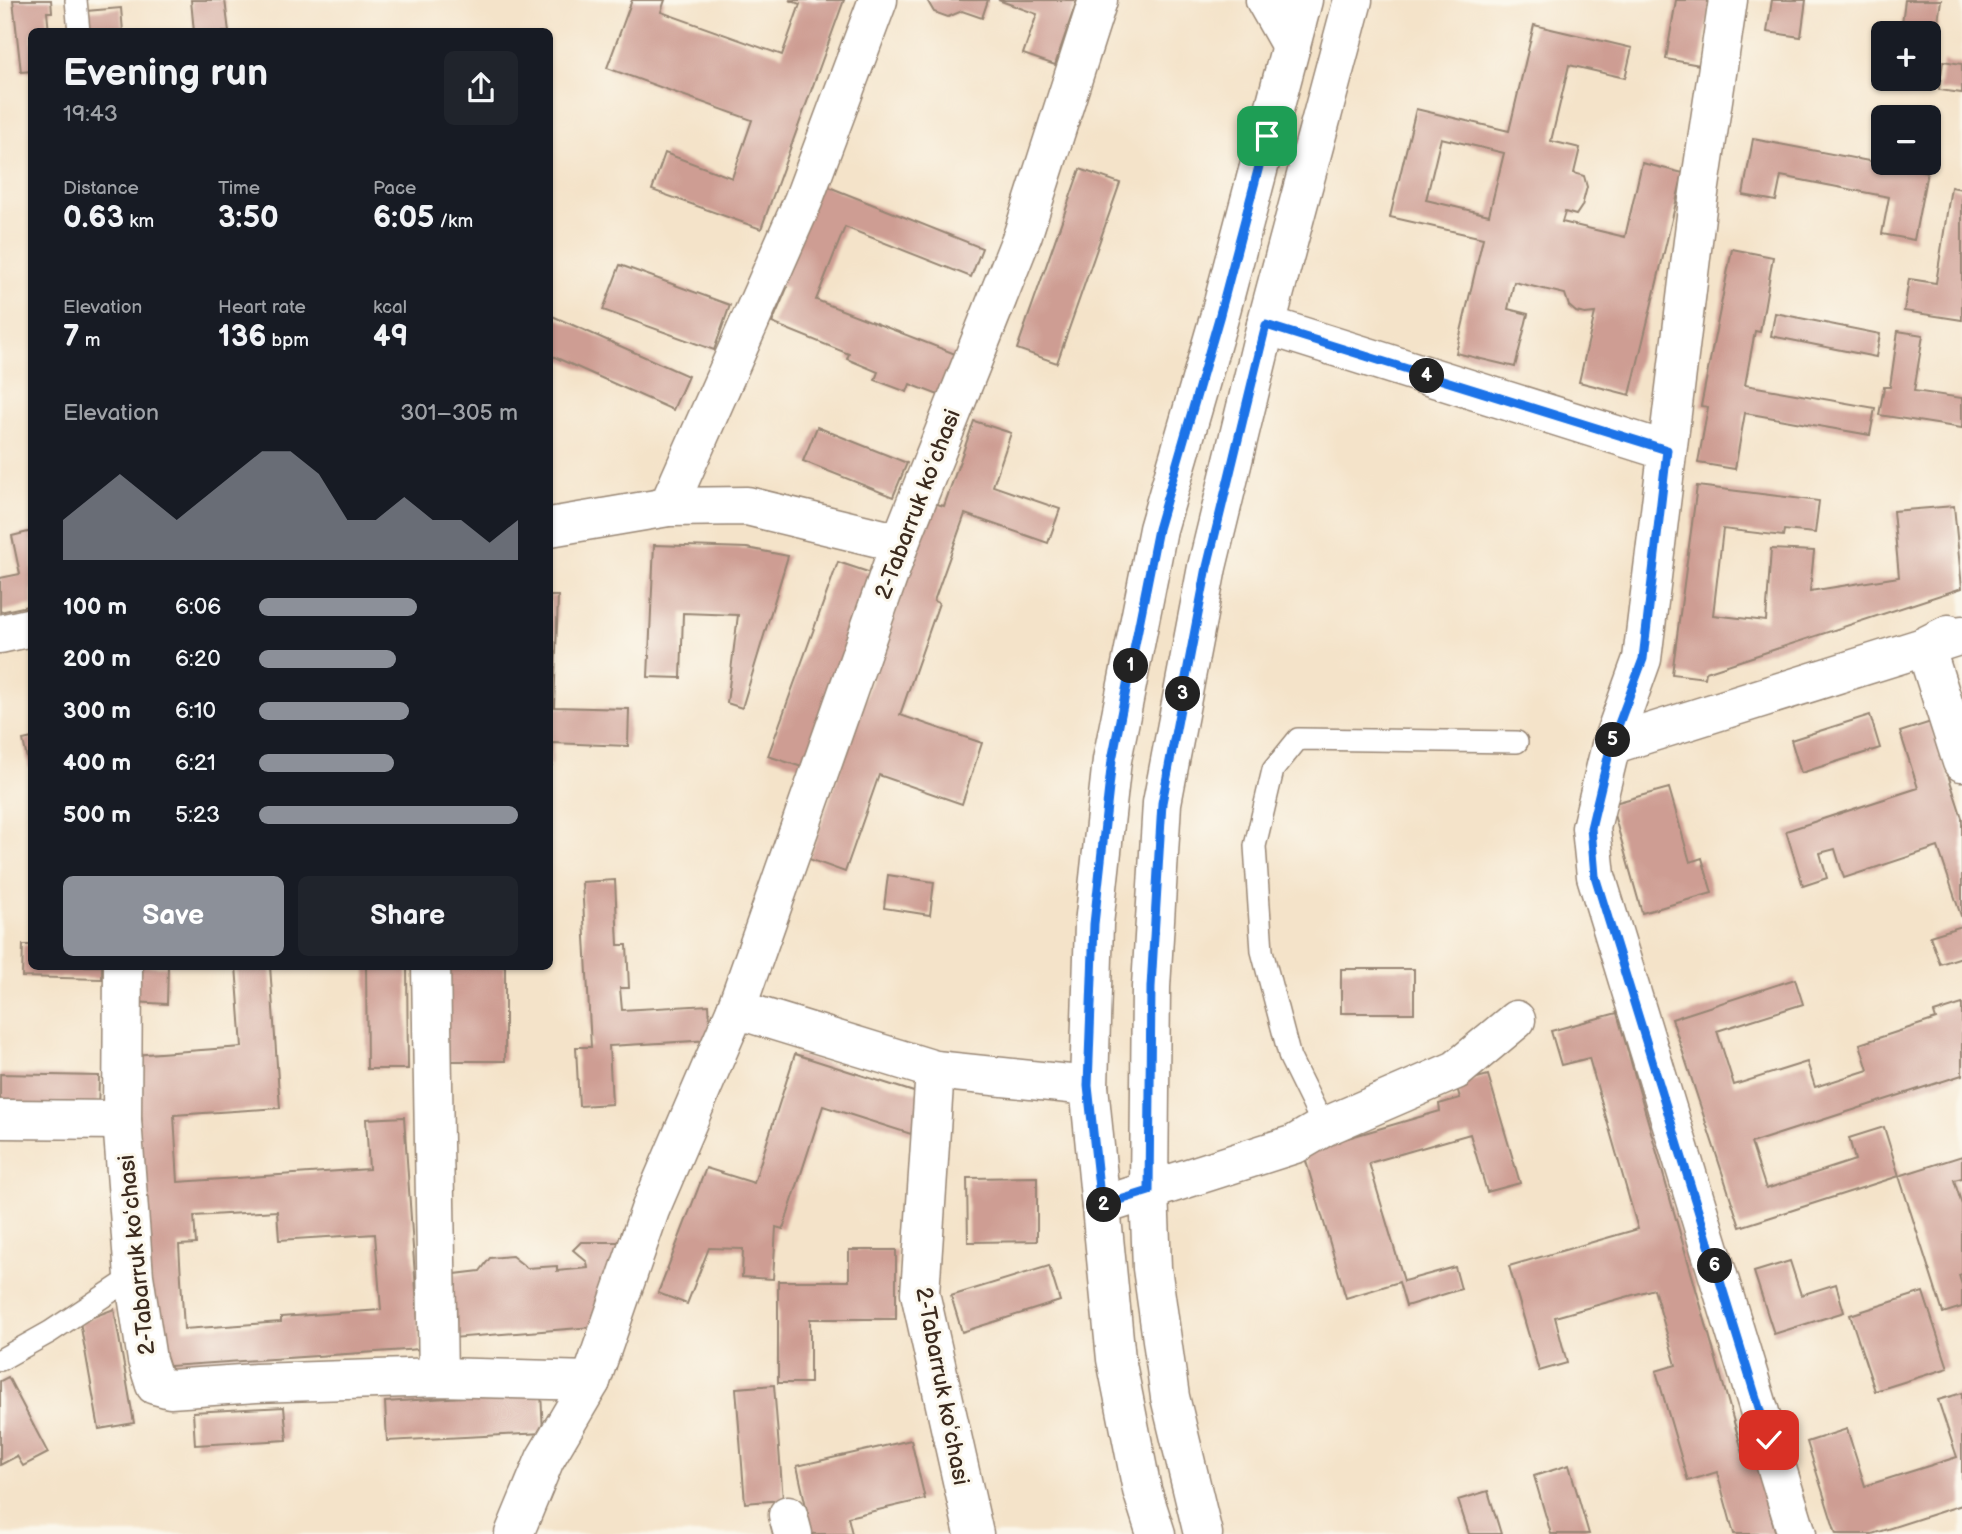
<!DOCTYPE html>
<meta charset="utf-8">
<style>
:root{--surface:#171b24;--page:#20242c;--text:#f1f3f6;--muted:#9ea1a6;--accent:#8c9099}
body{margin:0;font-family:"Balsamiq Sans",sans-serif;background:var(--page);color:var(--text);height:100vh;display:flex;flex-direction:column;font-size:26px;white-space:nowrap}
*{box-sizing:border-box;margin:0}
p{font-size:23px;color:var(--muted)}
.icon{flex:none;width:38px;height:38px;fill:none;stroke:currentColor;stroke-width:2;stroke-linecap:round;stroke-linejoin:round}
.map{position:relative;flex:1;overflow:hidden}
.side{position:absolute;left:28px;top:28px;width:525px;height:942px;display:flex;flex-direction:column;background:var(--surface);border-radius:10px;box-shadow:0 2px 5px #0004}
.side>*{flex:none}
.buttons{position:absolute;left:1871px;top:21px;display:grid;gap:14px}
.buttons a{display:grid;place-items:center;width:70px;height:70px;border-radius:10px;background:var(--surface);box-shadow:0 2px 5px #0004;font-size:35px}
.pin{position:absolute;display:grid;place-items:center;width:60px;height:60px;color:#fff;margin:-30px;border-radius:14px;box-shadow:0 4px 10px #0006}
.km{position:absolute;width:35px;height:35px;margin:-18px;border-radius:50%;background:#222;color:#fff;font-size:19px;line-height:35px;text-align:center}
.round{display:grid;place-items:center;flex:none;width:74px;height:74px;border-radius:10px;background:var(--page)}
.headline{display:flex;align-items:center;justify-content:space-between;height:119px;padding:0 35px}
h1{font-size:38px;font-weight:700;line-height:52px}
.metrics{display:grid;grid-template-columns:repeat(3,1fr);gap:10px;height:119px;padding:7px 35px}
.metrics div{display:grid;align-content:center}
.metrics b{font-size:30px;font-weight:700}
.metrics small{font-size:19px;font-weight:400}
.metrics p{font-size:19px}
.chart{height:196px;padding:14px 35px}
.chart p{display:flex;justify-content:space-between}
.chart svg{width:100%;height:126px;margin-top:7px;fill:var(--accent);opacity:.7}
.cta{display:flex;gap:14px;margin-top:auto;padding:14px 35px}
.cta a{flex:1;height:80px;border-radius:10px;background:var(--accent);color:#fff;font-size:28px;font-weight:700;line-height:80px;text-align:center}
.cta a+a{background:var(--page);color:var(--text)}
ul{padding:0 35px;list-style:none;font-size:23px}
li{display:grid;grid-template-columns:112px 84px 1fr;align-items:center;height:52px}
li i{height:18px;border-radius:9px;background:var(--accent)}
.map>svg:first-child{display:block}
</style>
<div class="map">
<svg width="1962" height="1534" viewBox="0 0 1962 1534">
<rect width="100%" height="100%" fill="#fbf7ec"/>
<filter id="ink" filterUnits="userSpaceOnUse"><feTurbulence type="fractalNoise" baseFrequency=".0143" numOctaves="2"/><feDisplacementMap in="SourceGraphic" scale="14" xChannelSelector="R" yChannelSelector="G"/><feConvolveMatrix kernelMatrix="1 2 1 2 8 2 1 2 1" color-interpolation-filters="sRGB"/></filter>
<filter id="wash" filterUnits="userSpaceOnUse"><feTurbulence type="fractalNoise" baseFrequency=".00686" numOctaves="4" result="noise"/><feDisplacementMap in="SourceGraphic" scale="28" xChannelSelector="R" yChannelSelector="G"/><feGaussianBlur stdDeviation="1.57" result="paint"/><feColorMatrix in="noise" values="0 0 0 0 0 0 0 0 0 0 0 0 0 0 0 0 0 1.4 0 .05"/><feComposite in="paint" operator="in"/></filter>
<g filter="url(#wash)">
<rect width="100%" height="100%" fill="#f4e3c9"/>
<g id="blocks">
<g fill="#ce9d93" fill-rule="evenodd">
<polygon points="13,0 51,0 52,12 47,12 49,32 32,32 32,71 21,72"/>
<polygon points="191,0 225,0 229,32 194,32"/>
<polygon points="632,0 665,0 661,12 782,55 800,4 789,0 844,0 761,229 652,190 665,153 732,178 752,120 607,68"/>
<polygon points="927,0 988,0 982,18 962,11 948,17 934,12"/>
<polygon points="998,0 1077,0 1055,65 1023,54 1037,14"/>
<polygon points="1676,0 1711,0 1700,65 1666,59"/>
<polygon points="1772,0 1806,0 1801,37 1767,32"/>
<polygon points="1905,0 1941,0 1936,36 1928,33 1901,31"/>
<polygon points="121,8 123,32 88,32 86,11"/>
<path d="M 1534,25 L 1632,48 L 1625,78 L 1569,65 L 1551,141 L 1580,148 L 1574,173 L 1584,176 L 1587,187 L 1582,206 L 1576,215 L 1565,212 L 1562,222 L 1625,237 L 1642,163 L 1683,173 L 1630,395 L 1579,382 L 1595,313 L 1585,314 L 1576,312 L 1569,306 L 1565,294 L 1514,282 L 1508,309 L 1528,314 L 1515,367 L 1456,353 L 1483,238 L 1390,217 L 1416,109 L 1509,131 ZM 1441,138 L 1504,153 L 1489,215 L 1426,200 Z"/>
<polygon points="1943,61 1962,64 1962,93 1939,90"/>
<polygon points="1753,139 1927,172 1914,240 1882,234 1889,197 1781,176 1776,201 1743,195"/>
<polygon points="1080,169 1120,183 1057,363 1017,349"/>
<polygon points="819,183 982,248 971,277 845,227 816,300 958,355 941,396 910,384 907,392 875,380 878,372 847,359 849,354 772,323 787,288 779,285"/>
<polygon points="1951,187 1962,189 1962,320 1904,311 1909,279 1936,283"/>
<polygon points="1732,249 1773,257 1760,332 1755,331 1745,385 1875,408 1870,435 1745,413 1735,469 1698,463 1708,407 1701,406"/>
<polygon points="620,265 730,305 714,350 603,310"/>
<polygon points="1775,313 1880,334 1876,357 1771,336"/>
<polygon points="550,315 688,376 673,410 550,355"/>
<polygon points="1898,331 1923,335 1914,391 1962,398 1962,428 1879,415 1884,387 1890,387"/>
<polygon points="974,421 1011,433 993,486 1060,509 1048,543 965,514 934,601 939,603 900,715 982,743 962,804 879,775 845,872 809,859 933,503 944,506"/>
<polygon points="817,427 907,463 893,497 803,461"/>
<polygon points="1697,486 1819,501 1815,533 1784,530 1783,536 1723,529 1713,615 1766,621 1771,549 1814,551 1810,591 1899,577 1893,511 1954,506 1962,588 1706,672 1705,678 1672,674"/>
<polygon points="32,531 32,605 0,612 0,578 20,574 12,536"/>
<polygon points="654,545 747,548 788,556 742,708 727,703 738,615 683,613 681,678 648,677"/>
<polygon points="838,562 874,574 805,768 768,756"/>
<polygon points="550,596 558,596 554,707 629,709 628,746 553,743 552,765 550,765"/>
<polygon points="1870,715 1880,748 1801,773 1791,740"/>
<polygon points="1931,722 1962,818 1962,919 1938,847 1844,878 1835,849 1820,853 1827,878 1803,886 1786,831 1918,788 1900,732"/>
<polygon points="32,738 32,768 29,768 23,740"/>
<polygon points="1669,788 1690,862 1702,858 1712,893 1642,913 1611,804"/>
<polygon points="888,875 934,882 930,915 884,908"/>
<polygon points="615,880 618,945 627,945 629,988 620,988 622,1010 709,1005 711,1040 609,1046 612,1104 579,1106 576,1047 591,1047 582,882"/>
<polygon points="1962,926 1962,957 1940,964 1930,936"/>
<polygon points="23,945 32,945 32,966 102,966 102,979 22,977"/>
<polygon points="136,966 168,966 167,1004 134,1002"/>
<path d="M 236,966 L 270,966 L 280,1108 L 174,1115 L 178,1182 L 369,1169 L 366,1119 L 404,1117 L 420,1349 L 155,1367 L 133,1055 L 242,1047 ZM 277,1211 L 279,1240 L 375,1234 L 381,1310 L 281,1317 L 281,1322 L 184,1329 L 179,1245 L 196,1244 L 194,1216 Z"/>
<polygon points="366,966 407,966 408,1069 367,1069"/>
<rect x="443" y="966" width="62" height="95"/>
<rect x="1341" y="969" width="73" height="44"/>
<polygon points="1795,979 1803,1004 1717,1031 1734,1085 1807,1062 1815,1087 1868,1070 1860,1044 1936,1019 1934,1013 1962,1004 1962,1075 1751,1143 1766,1189 1855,1160 1849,1138 1884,1127 1899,1176 1740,1227 1672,1019"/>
<polygon points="1617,1013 1746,1464 1756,1461 1776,1534 1734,1534 1717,1472 1688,1481 1656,1371 1676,1365 1654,1289 1555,1317 1567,1363 1539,1371 1509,1266 1638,1229 1589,1058 1561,1065 1551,1031"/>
<polygon points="795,1054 923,1095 911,1134 823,1106 783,1229 776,1227 773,1279 742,1277 743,1249 709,1248 687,1304 658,1293 706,1168 754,1183"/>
<polygon points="0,1074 99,1076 98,1114 0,1111"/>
<polygon points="1488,1075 1520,1183 1487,1192 1470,1134 1369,1163 1404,1281 1455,1267 1461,1289 1406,1306 1399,1282 1346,1298 1303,1151 1440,1111 1439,1104 1460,1098 1456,1084"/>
<polygon points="1962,1156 1962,1178 1954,1180 1962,1205 1962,1274 1959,1275 1962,1285 1962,1307 1943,1313 1899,1176"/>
<polygon points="1037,1177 1037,1241 968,1242 967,1178"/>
<polygon points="581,1242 623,1242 593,1327 452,1338 447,1275 480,1271 490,1258 512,1256 527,1268 557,1266 557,1271 588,1268 587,1262 573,1250"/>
<polygon points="849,1250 896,1250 896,1319 810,1319 810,1383 778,1383 778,1281 849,1281"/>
<polygon points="1790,1261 1801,1295 1836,1284 1844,1312 1774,1334 1754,1272"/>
<polygon points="1049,1266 1060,1301 962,1332 951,1296"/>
<polygon points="1923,1292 1948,1368 1875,1391 1850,1315"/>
<polygon points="114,1309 134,1423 99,1429 80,1322"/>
<polygon points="8,1377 48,1453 23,1466 17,1456 0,1465 0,1381"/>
<polygon points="774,1385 783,1500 745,1503 736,1388"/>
<polygon points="541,1392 543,1433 387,1441 385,1402"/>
<polygon points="1962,1393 1962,1505 1872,1534 1836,1534 1807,1442 1847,1429 1865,1486 1957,1457 1938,1400"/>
<polygon points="284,1407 287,1440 195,1445 193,1412"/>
<polygon points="911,1440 925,1499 848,1517 852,1534 812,1534 797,1466"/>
<polygon points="1569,1465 1589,1534 1551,1534 1534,1476"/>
<polygon points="1488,1491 1501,1534 1469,1534 1458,1500"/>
</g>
</g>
</g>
<g filter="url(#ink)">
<use href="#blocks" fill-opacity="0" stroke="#988674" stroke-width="2"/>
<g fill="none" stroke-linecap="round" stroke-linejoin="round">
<defs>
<g id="service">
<polyline points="76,0 79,32"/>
<polyline points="1324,1127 1290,1058 1262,951 1255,846 1273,770 1298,739 1517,742"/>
<polyline points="0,1360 50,1332 134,1276"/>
</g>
<g id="minor">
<polyline points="1265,0 1291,46"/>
<polyline points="1728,0 1698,200 1642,659 1611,745 1591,828 1596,876 1797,1534"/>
<polyline points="1266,325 1667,451"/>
<polyline points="668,507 803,201 878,0"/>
<polyline points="550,527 668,507 747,506 900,543"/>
<polyline points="0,634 32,627"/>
<polyline points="1949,634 1925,646 1962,762"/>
<polyline points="1611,745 1962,635"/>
<polyline points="123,966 122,1120 134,1276 147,1360 155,1385 170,1389 256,1383 438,1377 591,1381"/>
<polyline points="431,966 438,1377"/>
<polyline points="736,1009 935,1070 1089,1086"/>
<polyline points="935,1070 920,1293 974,1534"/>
<polyline points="0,1119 122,1120"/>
<polyline points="1101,1206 1295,1144 1324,1127 1456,1070 1516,1020"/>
<polyline points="788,1515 793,1534"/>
<polyline points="514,1534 545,1459 591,1381 650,1210 736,1009 900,543 1023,234 1098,0"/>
</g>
<g id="secondary">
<polyline points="1156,1534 1142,1490 1116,1359 1089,1086 1094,924 1112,760 1158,529 1219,318 1303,0"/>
<polyline points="1203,1534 1170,1397 1152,1268 1149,1191 1151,987 1162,803 1207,567 1266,325 1353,0"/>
</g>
</defs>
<use href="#service" stroke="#988674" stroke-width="24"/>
<use href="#minor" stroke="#988674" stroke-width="41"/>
<use href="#secondary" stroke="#988674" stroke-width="41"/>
<use href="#service" stroke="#fff" stroke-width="21"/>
<use href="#minor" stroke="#fff" stroke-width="38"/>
<use href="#secondary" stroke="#fff" stroke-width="38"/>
</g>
</g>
<g fill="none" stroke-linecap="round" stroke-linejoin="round" filter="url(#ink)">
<defs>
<polyline id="route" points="1267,136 1219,318 1158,529 1112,760 1094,924 1088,1086 1101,1206 1149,1191 1151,987 1162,803 1207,567 1266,325 1667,450 1643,659 1611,745 1591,828 1595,876 1769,1440"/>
</defs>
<use href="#route" stroke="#fff" stroke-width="14"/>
<use href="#route" stroke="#1a73e8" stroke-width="9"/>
</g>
<g text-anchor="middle" stroke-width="6" stroke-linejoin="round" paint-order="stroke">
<g font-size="23" fill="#3b2a1e" stroke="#fbf7ec">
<text transform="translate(917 504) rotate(-69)" y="8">2-Tabarruk koʻchasi</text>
<text transform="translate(136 1255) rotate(-96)" y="8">2-Tabarruk koʻchasi</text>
<text transform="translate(943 1386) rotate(79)" y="8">2-Tabarruk koʻchasi</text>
</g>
</g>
</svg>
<div class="buttons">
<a>+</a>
<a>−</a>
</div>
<div class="pin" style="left:1267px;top:136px;background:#1e9e55"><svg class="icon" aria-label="arrive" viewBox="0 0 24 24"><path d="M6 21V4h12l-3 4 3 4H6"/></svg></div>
<div class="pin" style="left:1769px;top:1440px;background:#d93025"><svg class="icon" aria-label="check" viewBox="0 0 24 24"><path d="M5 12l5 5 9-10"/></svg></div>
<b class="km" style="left:1131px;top:666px">1</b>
<b class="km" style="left:1104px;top:1205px">2</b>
<b class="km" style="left:1183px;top:694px">3</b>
<b class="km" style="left:1427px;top:376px">4</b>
<b class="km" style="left:1613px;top:740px">5</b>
<b class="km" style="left:1715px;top:1266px">6</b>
<section class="side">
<div class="headline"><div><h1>Evening run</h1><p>19:43</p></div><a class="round"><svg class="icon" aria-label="share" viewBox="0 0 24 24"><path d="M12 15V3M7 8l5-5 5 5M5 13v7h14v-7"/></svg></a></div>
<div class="metrics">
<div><p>Distance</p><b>0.63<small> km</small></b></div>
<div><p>Time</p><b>3:50</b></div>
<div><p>Pace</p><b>6:05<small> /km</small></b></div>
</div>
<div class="metrics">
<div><p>Elevation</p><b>7<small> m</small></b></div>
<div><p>Heart rate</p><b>136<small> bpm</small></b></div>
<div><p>kcal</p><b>49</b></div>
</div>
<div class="chart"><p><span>Elevation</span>301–305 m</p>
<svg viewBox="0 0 160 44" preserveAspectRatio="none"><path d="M0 44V30L10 22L20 14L30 22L40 30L50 22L60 14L70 6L80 6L90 14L100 30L110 30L120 22L130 30L140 30L150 38L160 30V44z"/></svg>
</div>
<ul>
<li><b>100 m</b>6:06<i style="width:61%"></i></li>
<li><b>200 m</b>6:20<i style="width:53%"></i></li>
<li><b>300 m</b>6:10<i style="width:58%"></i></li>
<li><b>400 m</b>6:21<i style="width:52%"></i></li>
<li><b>500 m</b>5:23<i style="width:100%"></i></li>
</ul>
<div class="cta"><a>Save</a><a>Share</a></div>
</section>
</div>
